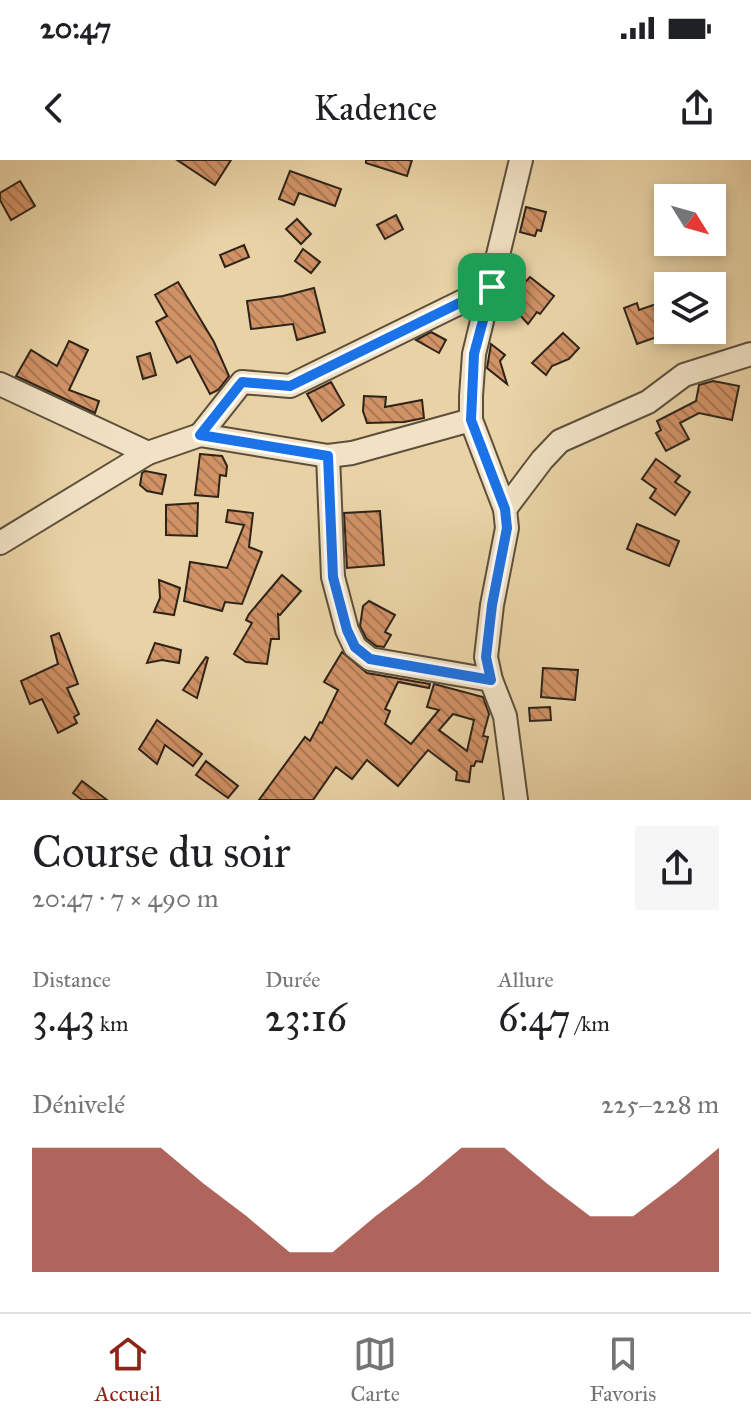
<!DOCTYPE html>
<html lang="fr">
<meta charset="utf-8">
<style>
:root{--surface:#fff;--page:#f6f6f6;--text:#202124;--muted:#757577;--line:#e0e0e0;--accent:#8f2418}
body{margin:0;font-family:"IM FELL Great Primer",serif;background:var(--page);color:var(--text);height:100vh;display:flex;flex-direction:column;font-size:30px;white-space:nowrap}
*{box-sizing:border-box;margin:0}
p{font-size:26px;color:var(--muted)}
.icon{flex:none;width:44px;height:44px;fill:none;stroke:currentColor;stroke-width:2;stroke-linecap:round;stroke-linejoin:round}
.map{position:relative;height:640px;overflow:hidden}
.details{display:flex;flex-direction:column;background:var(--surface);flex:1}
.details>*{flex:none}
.needle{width:52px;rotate:127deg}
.buttons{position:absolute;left:654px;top:24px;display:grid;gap:16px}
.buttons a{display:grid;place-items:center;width:72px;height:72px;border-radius:0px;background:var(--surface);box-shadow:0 4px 12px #0003;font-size:40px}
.pin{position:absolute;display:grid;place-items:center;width:68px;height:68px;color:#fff;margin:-34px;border-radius:16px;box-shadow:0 4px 12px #0006}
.round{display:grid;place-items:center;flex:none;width:84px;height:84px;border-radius:0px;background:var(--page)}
.headline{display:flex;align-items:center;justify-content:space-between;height:136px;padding:0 32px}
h1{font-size:44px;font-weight:600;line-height:60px}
.figures{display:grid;grid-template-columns:repeat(3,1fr);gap:12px;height:136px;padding:8px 32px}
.figures div{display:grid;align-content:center}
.figures b{font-size:40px;font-weight:600}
.figures small{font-size:22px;font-weight:400}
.figures p{font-size:22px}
.chart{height:224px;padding:16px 32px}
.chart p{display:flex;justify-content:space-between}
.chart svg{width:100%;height:144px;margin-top:8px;fill:var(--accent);opacity:.7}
.status{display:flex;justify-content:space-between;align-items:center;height:56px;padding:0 40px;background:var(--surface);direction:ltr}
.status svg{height:22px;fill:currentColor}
header{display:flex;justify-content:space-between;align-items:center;height:104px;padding:0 32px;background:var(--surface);font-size:36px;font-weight:600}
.dock{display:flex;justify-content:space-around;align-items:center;height:112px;border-top:2px solid var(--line);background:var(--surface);font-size:22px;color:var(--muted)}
.dock a{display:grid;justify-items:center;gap:4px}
.dock .active{color:var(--accent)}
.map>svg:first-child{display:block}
</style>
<div class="status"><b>20:47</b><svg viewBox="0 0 49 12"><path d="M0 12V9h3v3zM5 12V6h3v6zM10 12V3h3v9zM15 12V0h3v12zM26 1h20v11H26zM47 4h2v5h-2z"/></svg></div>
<header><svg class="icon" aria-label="back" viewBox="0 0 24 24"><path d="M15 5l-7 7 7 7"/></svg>Kadence<svg class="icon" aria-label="share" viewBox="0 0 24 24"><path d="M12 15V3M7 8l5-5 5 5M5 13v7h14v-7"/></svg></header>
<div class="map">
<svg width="751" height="640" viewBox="0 0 751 640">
<defs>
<pattern id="building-back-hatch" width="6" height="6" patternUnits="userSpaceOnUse" patternTransform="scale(2)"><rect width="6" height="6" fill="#d19266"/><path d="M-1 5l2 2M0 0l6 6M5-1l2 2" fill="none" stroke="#aa7753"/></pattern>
</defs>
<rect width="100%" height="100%" fill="#e9d3a6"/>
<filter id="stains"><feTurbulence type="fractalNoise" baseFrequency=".0025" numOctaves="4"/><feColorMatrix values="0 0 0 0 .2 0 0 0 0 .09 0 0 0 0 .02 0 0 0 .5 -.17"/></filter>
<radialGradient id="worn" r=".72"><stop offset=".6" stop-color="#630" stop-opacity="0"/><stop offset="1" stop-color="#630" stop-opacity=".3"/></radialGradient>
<g fill="url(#building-back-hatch)" stroke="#2d2319" stroke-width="2" fill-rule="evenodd">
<polygon points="177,0 231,0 215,25"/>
<polygon points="366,0 412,0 407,16 366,3"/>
<polygon points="290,11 341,29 335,46 299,33 294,45 279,39"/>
<polygon points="20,21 35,46 11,60 0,40 0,33"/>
<polygon points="526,47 546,52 541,71 537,70 535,76 520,72"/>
<polygon points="396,55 403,69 385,79 377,65"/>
<polygon points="297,59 311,74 301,84 286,69"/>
<polygon points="244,85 249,97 225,107 220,95"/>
<polygon points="303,89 320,102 311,113 295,101"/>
<polygon points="530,117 554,136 540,154 537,152 528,164 507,141"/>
<polygon points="178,122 214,182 229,216 218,230 210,234 190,196 177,203 156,162 167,156 155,135"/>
<polygon points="314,128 325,172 297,180 293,164 251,169 247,141 283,136"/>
<polygon points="668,140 668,173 637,184 624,148 637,143 639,150"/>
<polygon points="431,172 446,180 439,193 416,180"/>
<polygon points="563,173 579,188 569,199 552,206 546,215 532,203"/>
<polygon points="69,181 88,190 69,230 99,241 95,253 16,216 31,190 57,206"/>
<polygon points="491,184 505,195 500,201 507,224 487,208"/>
<polygon points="150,193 156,215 143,219 137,197"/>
<polygon points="713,221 739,226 732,260 699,253 680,263 689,279 666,291 656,273 661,270 657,261 696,241 699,225"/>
<polygon points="331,222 344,245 322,261 307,234"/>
<polygon points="364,236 386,237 385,247 422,240 424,258 404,262 367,263 363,251"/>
<polygon points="200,294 222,296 227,306 226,316 220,315 218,337 195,335"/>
<polygon points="656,299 680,316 675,322 690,332 675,355 650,338 656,329 642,319"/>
<polygon points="145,311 166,315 162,334 147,331 140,325 142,313"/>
<polygon points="198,343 197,376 166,375 166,345"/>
<polygon points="228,350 253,353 249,387 262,392 242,444 225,442 222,451 184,441 190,402 227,408 244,365 226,362"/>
<polygon points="380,351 384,405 347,408 344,353"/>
<polygon points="637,364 679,381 669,406 627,389"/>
<polygon points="282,415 301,431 280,455 278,454 279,479 271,479 267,504 246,502 234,494 252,463 246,460 249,454"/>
<polygon points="159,420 180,428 174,455 154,452 160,438"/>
<polygon points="369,441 395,455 385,472 391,475 384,487 376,486 366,478 360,466 363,446"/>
<polygon points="59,473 78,524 67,528 79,554 74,557 77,563 58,573 42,539 30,544 21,521 58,504 51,476"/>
<polygon points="155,483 181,490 179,503 162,500 147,503"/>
<path d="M 342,492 L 367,513 L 430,524 L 429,528 L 398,522 L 385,549 L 390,551 L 385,564 L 411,584 L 439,550 L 427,547 L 434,524 L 483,537 L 489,554 L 483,576 L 488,577 L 482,602 L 476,601 L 474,606 L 471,606 L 469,622 L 456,620 L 457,612 L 428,590 L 398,626 L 367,600 L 352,619 L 336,607 L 313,640 L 259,640 L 305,577 L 310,581 L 320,562 L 322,563 L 338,530 L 324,522 ZM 453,554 L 474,560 L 467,591 L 439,570 Z"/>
<polygon points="206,497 208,498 197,538 183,530"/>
<polygon points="543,508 578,510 575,540 541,537"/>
<polygon points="550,547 551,560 530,561 529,548"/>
<polygon points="157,560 202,594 193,606 165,585 157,604 139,589"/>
<polygon points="206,601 238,626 228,638 196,615"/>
<polygon points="82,621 107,640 82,640 73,633"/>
</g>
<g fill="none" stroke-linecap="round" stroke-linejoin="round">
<defs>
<g id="minor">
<polyline points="0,224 148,293"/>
<polyline points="200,275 242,222 290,226 492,127"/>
<polyline points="328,296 333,417 347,470 355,487 370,499 491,520"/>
<polyline points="505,349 542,300 560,281 648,242 684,215 751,194"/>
<polyline points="0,383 148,293 200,275 328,296 352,293 471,260"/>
<polyline points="516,640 505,556 491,520 486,497 492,445 507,368 505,349 471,260 471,236 474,194 521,0"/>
</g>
</defs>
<use href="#minor" stroke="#5c4f3c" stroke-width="26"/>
<use href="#minor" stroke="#f1e2c5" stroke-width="22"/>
</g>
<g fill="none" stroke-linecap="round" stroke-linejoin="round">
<defs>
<polygon id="route" points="492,127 474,194 471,260 505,349 507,368 492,445 486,497 491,520 370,499 355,487 347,470 333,417 328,296 200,275 242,222 290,226"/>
</defs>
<use href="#route" stroke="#fff" stroke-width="16"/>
<use href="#route" stroke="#1a73e8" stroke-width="10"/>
</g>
<rect width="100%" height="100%" filter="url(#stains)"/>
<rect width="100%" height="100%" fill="url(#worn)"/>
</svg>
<div class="buttons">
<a><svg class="needle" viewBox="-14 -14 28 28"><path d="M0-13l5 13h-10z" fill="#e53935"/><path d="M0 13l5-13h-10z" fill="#757577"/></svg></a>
<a><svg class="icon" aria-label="layers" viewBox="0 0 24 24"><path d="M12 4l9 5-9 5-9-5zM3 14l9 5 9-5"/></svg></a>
</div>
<div class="pin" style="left:492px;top:127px;background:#1e9e55"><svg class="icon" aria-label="arrive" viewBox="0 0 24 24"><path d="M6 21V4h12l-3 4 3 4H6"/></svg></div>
</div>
<section class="details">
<div class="headline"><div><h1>Course du soir</h1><p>20:47 · 7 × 490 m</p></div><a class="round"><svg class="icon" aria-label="share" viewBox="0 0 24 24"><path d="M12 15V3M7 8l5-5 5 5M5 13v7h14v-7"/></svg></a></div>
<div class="figures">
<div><p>Distance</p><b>3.43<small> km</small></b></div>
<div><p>Durée</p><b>23:16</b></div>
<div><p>Allure</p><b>6:47<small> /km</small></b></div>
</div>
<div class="chart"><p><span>Dénivelé</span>225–228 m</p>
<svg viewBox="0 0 160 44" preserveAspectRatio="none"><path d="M0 44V6L10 6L20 6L30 6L40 17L50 27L60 38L70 38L80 27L90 17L100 6L110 6L120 17L130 27L140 27L150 17L160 6V44z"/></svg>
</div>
</section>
<nav class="dock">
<a class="active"><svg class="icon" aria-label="home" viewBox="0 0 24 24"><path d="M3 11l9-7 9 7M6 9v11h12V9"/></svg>Accueil</a>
<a><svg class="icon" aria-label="map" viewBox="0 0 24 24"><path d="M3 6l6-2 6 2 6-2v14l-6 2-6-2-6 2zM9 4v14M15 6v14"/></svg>Carte</a>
<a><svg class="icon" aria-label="saved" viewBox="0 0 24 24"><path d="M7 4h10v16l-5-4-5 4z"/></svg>Favoris</a>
</nav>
